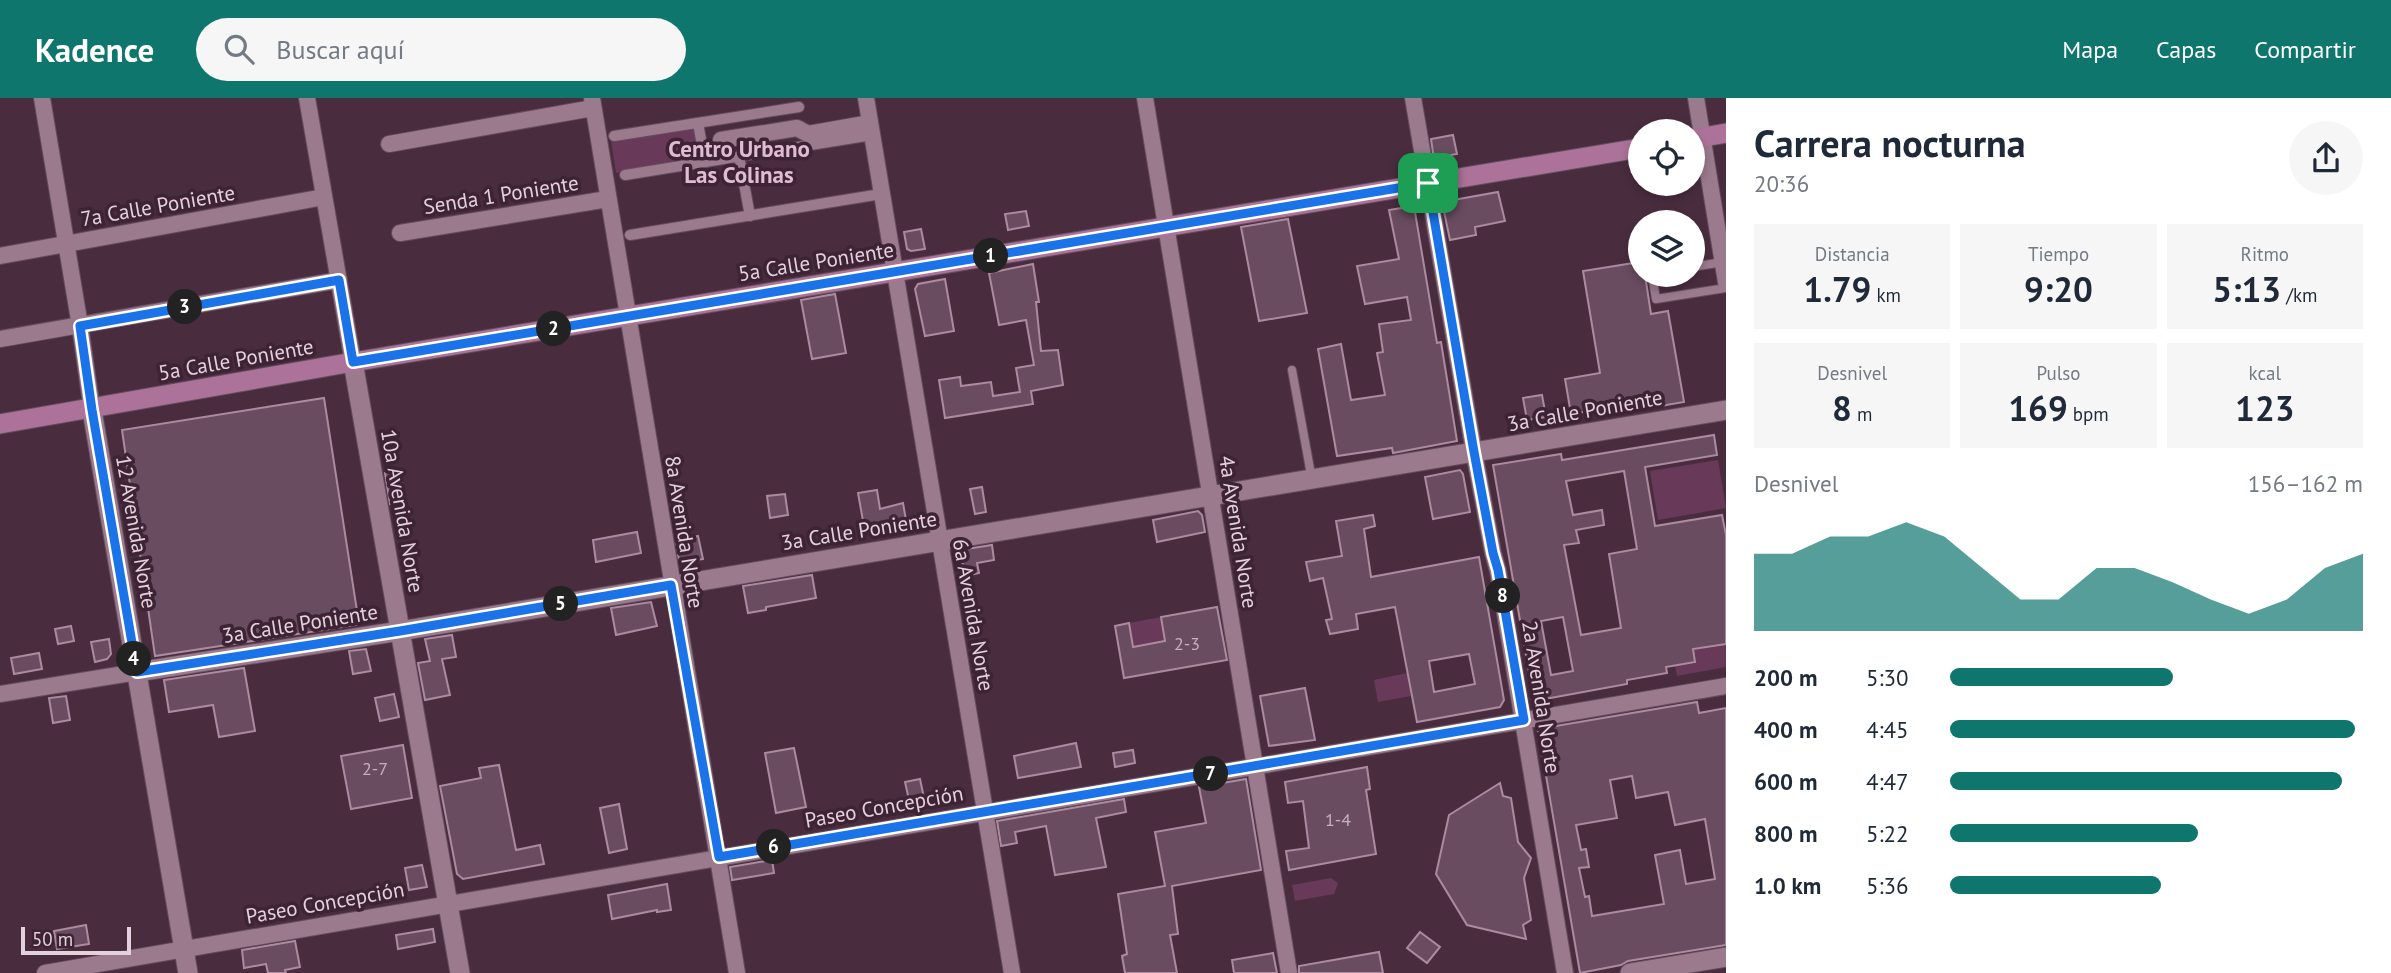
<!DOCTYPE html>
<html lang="es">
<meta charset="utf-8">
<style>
:root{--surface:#fff;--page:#f6f6f7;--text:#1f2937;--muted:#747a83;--accent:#0f766e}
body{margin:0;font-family:"PT Sans",sans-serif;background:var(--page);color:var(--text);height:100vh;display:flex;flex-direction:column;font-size:26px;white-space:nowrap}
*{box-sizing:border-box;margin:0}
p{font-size:23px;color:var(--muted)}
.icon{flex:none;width:38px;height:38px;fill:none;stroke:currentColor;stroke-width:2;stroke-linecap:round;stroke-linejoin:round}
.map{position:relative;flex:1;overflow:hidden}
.details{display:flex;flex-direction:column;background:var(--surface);width:665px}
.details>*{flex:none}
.fabs{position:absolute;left:1628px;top:21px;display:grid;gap:14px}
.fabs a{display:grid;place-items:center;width:77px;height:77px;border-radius:50%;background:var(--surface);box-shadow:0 4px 10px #0003;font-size:35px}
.scale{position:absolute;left:21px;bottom:18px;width:110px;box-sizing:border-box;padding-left:7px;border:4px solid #e3d1dc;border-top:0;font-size:19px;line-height:24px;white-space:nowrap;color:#e3d1dc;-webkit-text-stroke:5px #3e2335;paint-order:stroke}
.pin{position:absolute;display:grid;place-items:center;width:60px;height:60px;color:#fff;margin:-30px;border-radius:14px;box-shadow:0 4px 10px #0006}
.km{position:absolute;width:35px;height:35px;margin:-18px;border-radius:50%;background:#222;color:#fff;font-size:19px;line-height:35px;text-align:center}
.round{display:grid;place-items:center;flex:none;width:74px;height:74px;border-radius:37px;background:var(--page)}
.summary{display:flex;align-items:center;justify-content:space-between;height:119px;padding:0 28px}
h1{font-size:38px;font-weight:700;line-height:52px}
.stats{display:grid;grid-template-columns:repeat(3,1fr);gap:10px;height:119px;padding:7px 28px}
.stats div{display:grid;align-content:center;border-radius:0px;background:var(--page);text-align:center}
.stats b{font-size:35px;font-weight:700}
.stats small{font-size:19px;font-weight:400}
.stats p{font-size:19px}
.chart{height:196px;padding:14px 28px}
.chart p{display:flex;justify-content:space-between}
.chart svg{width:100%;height:126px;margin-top:7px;fill:var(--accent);opacity:.7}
ul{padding:0 28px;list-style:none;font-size:23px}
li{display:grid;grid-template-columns:112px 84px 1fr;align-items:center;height:52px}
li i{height:18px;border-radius:9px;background:var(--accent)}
header{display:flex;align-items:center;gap:42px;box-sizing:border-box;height:98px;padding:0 35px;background:var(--accent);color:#fff}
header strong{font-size:33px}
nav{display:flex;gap:38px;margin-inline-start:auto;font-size:24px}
.search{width:490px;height:63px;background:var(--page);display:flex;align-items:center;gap:18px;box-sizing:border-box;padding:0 24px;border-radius:38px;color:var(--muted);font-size:26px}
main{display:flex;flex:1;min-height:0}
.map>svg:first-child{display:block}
</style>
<header>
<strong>Kadence</strong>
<div class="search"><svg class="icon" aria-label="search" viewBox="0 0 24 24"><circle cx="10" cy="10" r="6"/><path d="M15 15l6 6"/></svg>Buscar aquí</div>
<nav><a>Mapa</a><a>Capas</a><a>Compartir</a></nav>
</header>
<main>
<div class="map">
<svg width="1726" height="875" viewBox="0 0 1726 875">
<rect width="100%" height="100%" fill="#492d3f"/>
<g fill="#693959">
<polygon points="694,29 699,62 616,75 611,42"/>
<polygon points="1718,362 1726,410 1658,422 1650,373"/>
<polygon points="1161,519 1165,543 1133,549 1129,525"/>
<polygon points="1691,543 1701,550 1726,546 1726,569 1677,578 1675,568 1695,564"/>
<polygon points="1407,575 1411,598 1378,604 1374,582"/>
<polygon points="1331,780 1338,785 1334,796 1295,803 1292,787"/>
</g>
<g fill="#6a4c60" stroke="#ac8a9f" stroke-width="2" fill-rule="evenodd">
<polygon points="1453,37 1457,56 1439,59 1433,55 1431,41"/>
<polygon points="1498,94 1505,123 1475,129 1476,137 1450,142 1442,104"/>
<polygon points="1414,108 1437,245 1441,244 1457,343 1393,355 1392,350 1337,358 1318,251 1341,246 1351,302 1385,297 1377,255 1383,254 1379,226 1411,222 1407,199 1365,206 1357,168 1399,161 1389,112"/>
<polygon points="1026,113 1029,128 1008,132 1005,116"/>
<polygon points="1288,121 1307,215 1259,223 1241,129"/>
<polygon points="921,131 925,151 911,153 907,151 904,134"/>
<polygon points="1640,164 1640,177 1645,177 1651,216 1668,213 1684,304 1607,317 1606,310 1571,316 1565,281 1600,275 1583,173"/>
<polygon points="1033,166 1039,204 1036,204 1041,253 1058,252 1063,287 1031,293 1033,306 945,320 939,282 960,279 961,288 991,284 993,298 1020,294 1016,270 1034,267 1026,222 999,227 989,175"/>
<polygon points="945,181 954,233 925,238 915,191 918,186"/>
<polygon points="835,196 846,255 812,261 801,202"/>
<polygon points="1542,297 1546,319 1527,322 1523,300"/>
<polygon points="324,300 357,513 356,527 155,558 122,332"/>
<path d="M 1714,337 L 1717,357 L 1645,369 L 1655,428 L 1722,417 L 1726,437 L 1726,546 L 1693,551 L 1695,564 L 1666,569 L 1667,575 L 1627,582 L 1627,586 L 1534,603 L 1493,367 L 1561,356 L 1562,362 ZM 1624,373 L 1637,451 L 1609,456 L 1621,530 L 1581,537 L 1564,447 L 1579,445 L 1576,432 L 1604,427 L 1602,412 L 1573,417 L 1566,383 ZM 1563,519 L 1573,573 L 1551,577 L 1541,523 Z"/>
<polygon points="400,372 405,403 390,406 385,375"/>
<polygon points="1460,372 1463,376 1470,414 1433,421 1425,379"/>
<polygon points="982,389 986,414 975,416 970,391"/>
<polygon points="877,392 880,411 903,405 906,422 903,426 865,434 858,395"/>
<polygon points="785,396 788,417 770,420 767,398"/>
<polygon points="1198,413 1202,417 1205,434 1157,444 1153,422"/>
<path d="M 1373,417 L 1375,428 L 1364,431 L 1371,479 L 1479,459 L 1504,602 L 1500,609 L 1417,624 L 1395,509 L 1356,516 L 1358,531 L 1330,536 L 1326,522 L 1332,521 L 1323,480 L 1310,483 L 1306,464 L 1342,458 L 1336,423 ZM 1469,556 L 1475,586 L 1434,594 L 1429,563 Z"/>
<polygon points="637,434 641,455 596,464 593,442"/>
<polygon points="698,438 703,461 682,465 679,463 676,443"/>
<polygon points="992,447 994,462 977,465 979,475 965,478 960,452"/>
<polygon points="812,477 816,500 766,509 766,512 748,515 743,488"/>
<polygon points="651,504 657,528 616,537 611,510"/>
<polygon points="1217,509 1227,562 1124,580 1115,528 1129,525 1133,549 1165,543 1161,519"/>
<polygon points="71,528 74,543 58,546 55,531"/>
<polygon points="452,537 456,559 442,561 450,597 425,602 418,565 430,563 425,541"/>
<polygon points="109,541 111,556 107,561 95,564 91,544"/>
<polygon points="366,551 371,573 353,576 349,553"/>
<polygon points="39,555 42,571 14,576 11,560"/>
<polygon points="244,570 255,633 219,639 213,607 169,614 164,582"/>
<polygon points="1305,590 1315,642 1269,648 1260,598"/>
<polygon points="394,596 399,619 380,623 375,600"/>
<polygon points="66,598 70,622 53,625 49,600"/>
<path d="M 1697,604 L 1699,615 L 1726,610 L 1726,847 L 1628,863 L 1621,867 L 1580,875 L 1538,631 ZM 1632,678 L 1636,700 L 1668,694 L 1675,727 L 1705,721 L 1715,781 L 1686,786 L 1680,752 L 1655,757 L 1664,806 L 1592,818 L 1589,798 L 1585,799 L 1579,770 L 1589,769 L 1586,751 L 1581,752 L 1576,727 L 1617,720 L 1610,682 Z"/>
<polygon points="1076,645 1081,669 1018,680 1014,658"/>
<polygon points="403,647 412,700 351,711 341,658"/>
<polygon points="794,650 806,709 776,715 765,655"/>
<polygon points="1133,652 1135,665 1115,669 1113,655"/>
<polygon points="499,667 516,752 540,747 544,766 463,781 457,776 440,688 481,680 479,670"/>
<polygon points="1367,669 1370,691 1366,692 1376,756 1289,772 1286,753 1309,750 1303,703 1288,705 1285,684"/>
<polygon points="920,681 924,700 909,702 905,684"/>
<polygon points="1246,681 1261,772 1172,788 1178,836 1170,837 1177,875 1125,875 1122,858 1127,856 1118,796 1165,788 1155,734 1206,725 1199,689"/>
<polygon points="1500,685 1503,698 1511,700 1518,744 1531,760 1524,780 1531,822 1523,827 1526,841 1467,827 1436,776 1449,717"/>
<polygon points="1124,701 1126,714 1096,720 1106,769 1055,777 1046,728 1015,734 1017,745 1001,748 997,723"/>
<polygon points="619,706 627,751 609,755 600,710"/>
<polygon points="772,762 774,775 732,782 730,769"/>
<polygon points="422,767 427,789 409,792 405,770"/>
<polygon points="667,786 671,812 657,814 657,812 612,821 608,797"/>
<polygon points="86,827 89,846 57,851 54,833"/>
<polygon points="433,831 435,844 398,851 396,837"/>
<polygon points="1420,834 1440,849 1427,865 1407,850"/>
<polygon points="295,843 300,869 285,872 286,875 268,875 266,866 244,870 242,852"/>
<polygon points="1379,854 1383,875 1299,875 1299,868"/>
<polygon points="1273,855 1277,875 1234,875 1232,862"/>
</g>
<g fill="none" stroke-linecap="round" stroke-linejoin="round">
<defs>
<g id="service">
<polyline points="1692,169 1723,164"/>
<polyline points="1652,177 1656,201 1726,190"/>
<polyline points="1292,272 1312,382"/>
</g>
<g id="pedestrian">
<polyline points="698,25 705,64"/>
<polyline points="614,38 799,9"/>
<polyline points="739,58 750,118"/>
<polyline points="625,77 872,37"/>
<polyline points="630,137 881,96"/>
</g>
<g id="minor">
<polyline points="42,0 80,228 92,312"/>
<polyline points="307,0 353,264"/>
<polyline points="592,0 737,875"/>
<polyline points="866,0 1012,875"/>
<polyline points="1145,0 1289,875"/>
<polyline points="1413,0 1474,354 1493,455 1498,473 1565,875"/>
<polyline points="1696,0 1726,184"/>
<polyline points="721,42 797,30 808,36 870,25"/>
<polyline points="389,46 593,10"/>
<polyline points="400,135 608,101"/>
<polyline points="0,158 324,99"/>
<polyline points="0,241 339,182"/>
<polyline points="0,596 137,574"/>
<polyline points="45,875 1726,588"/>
</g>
<g id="tertiary">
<polyline points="353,264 460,875"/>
<polyline points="92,312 188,875"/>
<polyline points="137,574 400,533 1726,312"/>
<polyline points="1630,875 1726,859"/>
</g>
<g id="secondary">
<polyline points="1692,41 1726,35"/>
<polyline points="0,326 353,264 1640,50"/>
</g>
</defs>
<use href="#service" stroke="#644d5d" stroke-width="10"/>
<use href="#pedestrian" stroke="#644d5d" stroke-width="12"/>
<use href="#minor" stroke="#644d5d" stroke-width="18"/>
<use href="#tertiary" stroke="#644d5d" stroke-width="21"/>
<use href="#secondary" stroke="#644d5d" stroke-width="21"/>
<use href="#service" stroke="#9b7a8e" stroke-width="8"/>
<use href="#pedestrian" stroke="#9b7a8e" stroke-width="10"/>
<use href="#minor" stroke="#9b7a8e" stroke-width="16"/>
<use href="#tertiary" stroke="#9b7a8e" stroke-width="19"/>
<use href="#secondary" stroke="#ad7299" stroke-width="19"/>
</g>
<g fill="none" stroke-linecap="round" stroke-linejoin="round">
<defs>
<polygon id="route" points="1428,85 1474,354 1493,455 1498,472 1524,622 719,759 671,487 400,533 137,574 92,312 80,228 339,182 353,264"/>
</defs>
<use href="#route" stroke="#fff" stroke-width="14"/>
<use href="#route" stroke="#1a73e8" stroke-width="9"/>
</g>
<g text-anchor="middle" stroke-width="7" stroke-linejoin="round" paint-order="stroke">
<g font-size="18" fill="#c5b0bd">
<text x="1187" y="552">2-3</text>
<text x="375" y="677">2-7</text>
<text x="1338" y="728">1-4</text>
</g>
<g font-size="21" fill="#e3d1dc" stroke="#3e2335">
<text transform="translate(501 97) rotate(-9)" y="7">Senda 1 Poniente</text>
<text transform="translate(158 108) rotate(-10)" y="7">7a Calle Poniente</text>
<text transform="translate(816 164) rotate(-9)" y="7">5a Calle Poniente</text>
<text transform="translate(236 262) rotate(-10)" y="7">5a Calle Poniente</text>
<text transform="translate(1585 313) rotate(-10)" y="7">3a Calle Poniente</text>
<text transform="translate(402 413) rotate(80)" y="7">10a Avenida Norte</text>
<text transform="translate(859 433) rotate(-9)" y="7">3a Calle Poniente</text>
<text transform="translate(136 434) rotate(80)" y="7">12 Avenida Norte</text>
<text transform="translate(684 434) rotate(81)" y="7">8a Avenida Norte</text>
<text transform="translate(1238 434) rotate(81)" y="7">4a Avenida Norte</text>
<text transform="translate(973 517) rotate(80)" y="7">6a Avenida Norte</text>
<text transform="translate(300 526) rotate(-9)" y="7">3a Calle Poniente</text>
<text transform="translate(1541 599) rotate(81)" y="7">2a Avenida Norte</text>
<text transform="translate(884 709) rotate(-10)" y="7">Paseo Concepción</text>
<text transform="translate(325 805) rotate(-10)" y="7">Paseo Concepción</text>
</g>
<g font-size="23" font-weight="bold" fill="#e0bcd2" stroke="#3e2335">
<text x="739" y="59">Centro Urbano<tspan x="739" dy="26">Las Colinas</tspan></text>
</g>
</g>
</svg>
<div class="fabs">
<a><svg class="icon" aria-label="locate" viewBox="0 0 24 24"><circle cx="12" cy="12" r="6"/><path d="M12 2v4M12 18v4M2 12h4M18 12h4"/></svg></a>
<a><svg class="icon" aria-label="layers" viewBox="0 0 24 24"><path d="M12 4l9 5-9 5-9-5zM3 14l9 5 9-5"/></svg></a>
</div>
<div class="scale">50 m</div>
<div class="pin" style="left:1428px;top:85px;background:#1e9e55"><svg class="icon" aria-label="arrive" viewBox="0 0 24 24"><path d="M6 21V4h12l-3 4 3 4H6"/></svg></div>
<b class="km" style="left:991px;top:158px">1</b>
<b class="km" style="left:554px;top:231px">2</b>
<b class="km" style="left:185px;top:209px">3</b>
<b class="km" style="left:134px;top:561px">4</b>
<b class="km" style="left:561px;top:506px">5</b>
<b class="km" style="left:774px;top:749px">6</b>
<b class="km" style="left:1211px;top:676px">7</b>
<b class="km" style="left:1503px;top:498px">8</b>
</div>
<section class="details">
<div class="summary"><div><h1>Carrera nocturna</h1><p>20:36</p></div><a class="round"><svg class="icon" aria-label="share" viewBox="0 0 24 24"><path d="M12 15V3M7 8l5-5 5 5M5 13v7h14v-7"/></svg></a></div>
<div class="stats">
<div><p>Distancia</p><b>1.79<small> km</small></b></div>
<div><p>Tiempo</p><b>9:20</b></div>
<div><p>Ritmo</p><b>5:13<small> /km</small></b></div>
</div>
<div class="stats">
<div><p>Desnivel</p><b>8<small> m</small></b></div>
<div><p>Pulso</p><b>169<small> bpm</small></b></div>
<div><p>kcal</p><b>123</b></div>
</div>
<div class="chart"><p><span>Desnivel</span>156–162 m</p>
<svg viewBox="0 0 160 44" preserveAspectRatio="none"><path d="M0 44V17L10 17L20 11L30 11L40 6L50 11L60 22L70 33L80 33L90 22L100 22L110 27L120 33L130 38L140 33L150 22L160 17V44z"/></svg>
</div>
<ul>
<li><b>200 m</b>5:30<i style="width:54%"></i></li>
<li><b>400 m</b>4:45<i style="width:98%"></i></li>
<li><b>600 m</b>4:47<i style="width:95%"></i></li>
<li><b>800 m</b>5:22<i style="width:60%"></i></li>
<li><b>1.0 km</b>5:36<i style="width:51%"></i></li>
</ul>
</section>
</main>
